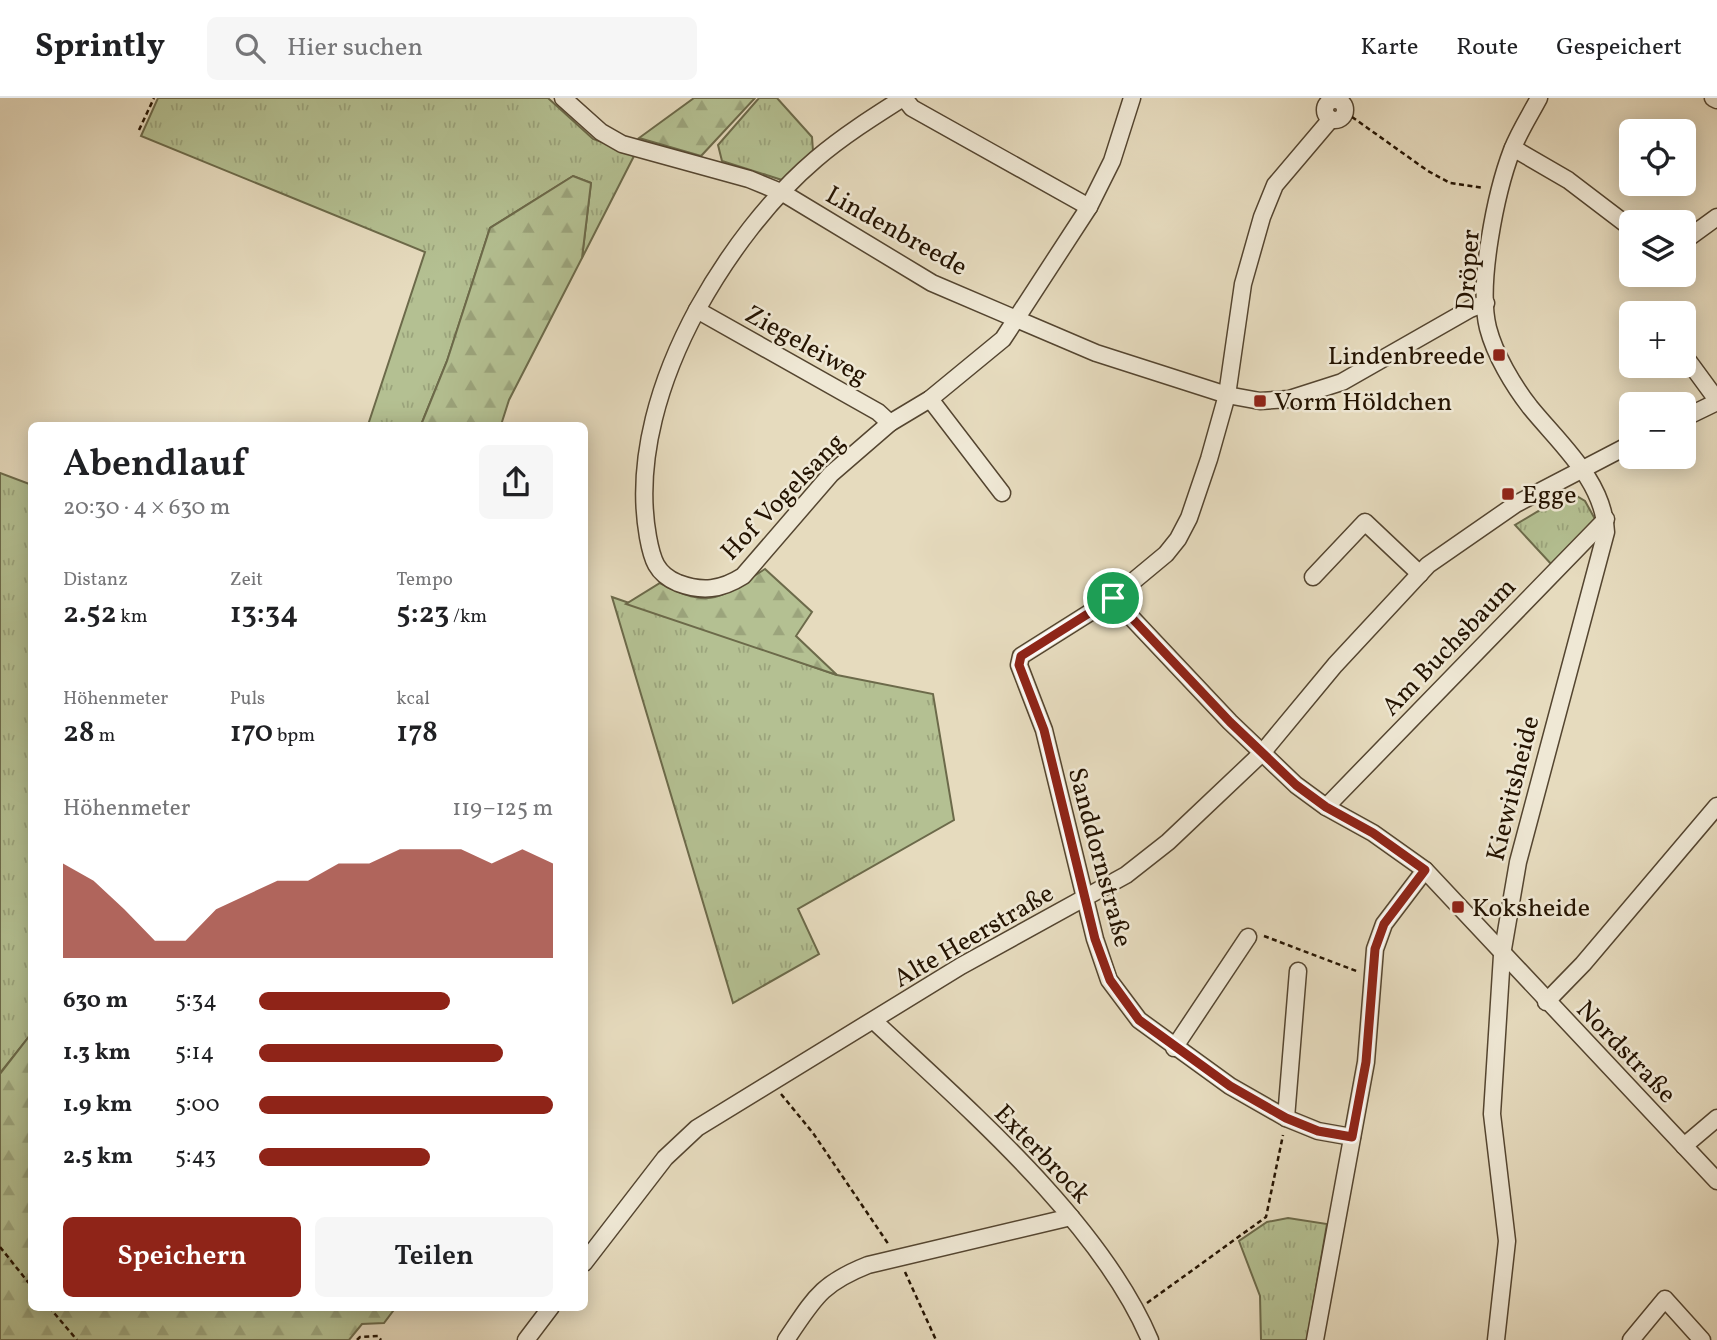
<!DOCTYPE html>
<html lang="de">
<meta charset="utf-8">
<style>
:root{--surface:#fff;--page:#f6f6f6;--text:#202124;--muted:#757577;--line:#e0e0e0;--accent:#8f2418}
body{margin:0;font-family:Vollkorn,serif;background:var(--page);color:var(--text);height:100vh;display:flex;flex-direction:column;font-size:26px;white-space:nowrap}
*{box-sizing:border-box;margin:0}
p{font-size:23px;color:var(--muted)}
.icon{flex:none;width:38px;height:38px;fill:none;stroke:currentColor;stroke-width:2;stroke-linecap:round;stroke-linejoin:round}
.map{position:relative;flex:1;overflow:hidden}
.side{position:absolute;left:28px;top:324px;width:560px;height:889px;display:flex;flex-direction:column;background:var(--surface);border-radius:10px;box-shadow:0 4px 18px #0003}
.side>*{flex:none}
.controls{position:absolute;left:1619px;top:21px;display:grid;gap:14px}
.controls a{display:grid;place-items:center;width:77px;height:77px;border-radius:10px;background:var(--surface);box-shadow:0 4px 18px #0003;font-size:35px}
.pin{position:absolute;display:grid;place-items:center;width:60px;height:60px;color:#fff;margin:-30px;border:4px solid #fff;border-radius:50%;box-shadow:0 2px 7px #0007}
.round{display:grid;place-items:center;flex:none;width:74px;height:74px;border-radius:10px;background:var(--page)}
.headline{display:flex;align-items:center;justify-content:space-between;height:119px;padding:0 35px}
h1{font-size:38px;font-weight:600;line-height:52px}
.metrics{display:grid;grid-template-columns:repeat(3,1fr);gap:10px;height:119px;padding:7px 35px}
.metrics div{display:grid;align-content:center}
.metrics b{font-size:30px;font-weight:600}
.metrics small{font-size:19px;font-weight:400}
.metrics p{font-size:19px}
.chart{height:196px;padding:14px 35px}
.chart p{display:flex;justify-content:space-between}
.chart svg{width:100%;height:126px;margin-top:7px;fill:var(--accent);opacity:.7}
.button{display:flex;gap:14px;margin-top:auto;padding:14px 35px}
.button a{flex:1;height:80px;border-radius:10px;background:var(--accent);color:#fff;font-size:28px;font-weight:600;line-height:80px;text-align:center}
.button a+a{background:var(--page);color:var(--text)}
ul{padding:0 35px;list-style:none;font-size:23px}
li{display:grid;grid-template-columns:112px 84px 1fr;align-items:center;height:52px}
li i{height:18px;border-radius:9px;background:var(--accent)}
header{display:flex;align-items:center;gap:42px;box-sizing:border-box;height:98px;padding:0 35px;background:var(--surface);border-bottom:2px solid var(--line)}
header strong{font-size:33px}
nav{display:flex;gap:38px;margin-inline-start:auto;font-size:24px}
.search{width:490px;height:63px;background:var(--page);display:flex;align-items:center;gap:18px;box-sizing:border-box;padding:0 24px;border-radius:10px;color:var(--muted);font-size:26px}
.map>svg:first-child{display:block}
</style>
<header>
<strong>Sprintly</strong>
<div class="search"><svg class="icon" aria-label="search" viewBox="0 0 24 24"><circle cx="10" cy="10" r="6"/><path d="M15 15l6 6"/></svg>Hier suchen</div>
<nav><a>Karte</a><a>Route</a><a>Gespeichert</a></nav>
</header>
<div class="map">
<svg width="1717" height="1242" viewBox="0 0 1717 1242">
<defs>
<pattern id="grass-tufts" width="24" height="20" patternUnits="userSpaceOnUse" patternTransform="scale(1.75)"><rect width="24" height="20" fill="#b4c092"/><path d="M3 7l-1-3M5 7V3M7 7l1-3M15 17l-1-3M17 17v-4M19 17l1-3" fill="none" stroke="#9ba47c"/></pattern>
<pattern id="forest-firs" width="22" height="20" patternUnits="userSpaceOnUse" patternTransform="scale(1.75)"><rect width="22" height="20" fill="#b4c092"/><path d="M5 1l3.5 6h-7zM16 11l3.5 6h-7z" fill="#9ba47c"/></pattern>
</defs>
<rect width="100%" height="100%" fill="#e6dbbe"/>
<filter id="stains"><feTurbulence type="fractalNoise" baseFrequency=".00286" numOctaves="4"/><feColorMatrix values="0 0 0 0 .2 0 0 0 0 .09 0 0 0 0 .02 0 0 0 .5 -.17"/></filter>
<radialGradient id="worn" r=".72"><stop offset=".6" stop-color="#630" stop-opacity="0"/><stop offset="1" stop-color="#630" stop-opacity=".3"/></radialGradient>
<g fill="url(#grass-tufts)" stroke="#6c6a4a" stroke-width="2">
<polygon points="158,0 548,0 593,41 635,56 582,160 591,85 573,78 490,130 447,263 421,327 368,327 425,154 141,38"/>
<polygon points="759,0 777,0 812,39 813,53 782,82 722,63 718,47"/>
<polygon points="0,375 32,387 31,936 0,975"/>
<polygon points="1570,394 1585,403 1595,421 1552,467 1515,427"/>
<polygon points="612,499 837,577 933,596 954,722 798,811 819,856 733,905"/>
<polygon points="1288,1120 1327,1126 1307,1242 1261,1242 1260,1198 1239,1143 1267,1124"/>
</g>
<g fill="url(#forest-firs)" stroke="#6c6a4a" stroke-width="2">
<polygon points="694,0 755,0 701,58 639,40"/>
<polygon points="573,78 591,85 582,160 509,302 501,327 421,327 447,263 490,130"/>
<path d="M 765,471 L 812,514 L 796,538 L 837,577 L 626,506 L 660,485 C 711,513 721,499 765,471 Z"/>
<polygon points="31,936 32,1209 396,1209 384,1225 362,1226 349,1242 0,1242 0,976"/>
</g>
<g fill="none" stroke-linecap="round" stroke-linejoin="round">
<defs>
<g id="minor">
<polyline points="563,0 601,34 622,46 749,81 783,95 932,185 1096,255 1227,297 1260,303 1289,301 1342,284 1470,211 1486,205"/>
<path d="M 903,0 C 873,19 843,38 816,61 C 769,101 728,156 698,210 C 661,278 634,361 648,439 C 652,461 656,476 678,485 C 702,494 721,492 743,478 L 831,376 L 890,325 L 930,301 L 1003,241 L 1089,109 L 1112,63 L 1132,0"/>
<polyline points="904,0 912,10 1089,109"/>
<polyline points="1713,0 1717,2"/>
<circle cx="1335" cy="12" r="10"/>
<polyline points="1331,21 1275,87 1262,119 1243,186 1227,297 1209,361 1189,420 1178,441 1166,456 1113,500 1021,558 1019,567 1044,632 1095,841 1109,882 1139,922 1230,988 1286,1020 1318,1033 1352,1039"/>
<polyline points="1513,50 1568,82 1631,130"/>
<polyline points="1684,143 1717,119"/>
<polyline points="697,212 878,314 890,325"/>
<polyline points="1684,257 1717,302"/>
<polyline points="930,301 1002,395"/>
<polyline points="1684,320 1717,304"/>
<polyline points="1313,479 1365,424 1420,476"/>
<polyline points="1113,500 1230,624 1296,687 1326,709 1373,735 1425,772 1717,1083"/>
<polyline points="1326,709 1606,421"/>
<polyline points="1546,904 1583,866 1717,708"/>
<path d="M 874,923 C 967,1010 1100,1124 1150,1242"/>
<polyline points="1174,950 1248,839"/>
<polyline points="1286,1020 1298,873"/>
<polyline points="1684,1048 1717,1020"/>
<polyline points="584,1165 665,1060 697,1030 961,868 1126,777 1168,744 1262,655 1335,567 1428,467 1516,406 1631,346"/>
<polyline points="526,1242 551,1209"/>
<path d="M 786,1242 C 814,1201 820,1186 868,1167 L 1071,1119"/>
<polyline points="1315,1242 1366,964 1375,851 1384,826 1425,772"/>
<path d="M 1496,1242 L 1507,1143 L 1492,1016 L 1502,857 L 1518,764 L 1606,434 C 1604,383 1560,346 1530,309 C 1513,287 1495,257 1488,230 C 1477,186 1496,94 1512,52 C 1519,34 1530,17 1539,0"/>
<polyline points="1631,1242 1665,1201 1702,1242"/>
</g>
</defs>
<use href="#minor" stroke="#544530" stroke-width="19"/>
<g stroke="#241301" stroke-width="2.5" stroke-dasharray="5 3.5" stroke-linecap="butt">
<polyline points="1345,14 1428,73 1450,85 1484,90"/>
<polyline points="139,32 154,0"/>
<polyline points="1264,838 1359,874"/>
<polyline points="781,996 813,1035 889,1147"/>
<polyline points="0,1149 32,1189"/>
<polyline points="905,1174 936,1242"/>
<polyline points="1147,1205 1266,1119 1283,1037"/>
<polyline points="49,1209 77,1242"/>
<polyline points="357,1242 360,1239 378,1238 381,1242"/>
</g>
<use href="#minor" stroke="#efe8d5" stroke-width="16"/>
</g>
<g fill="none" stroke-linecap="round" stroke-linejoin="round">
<defs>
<polygon id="route" points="1113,500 1230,624 1296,687 1326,709 1373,735 1425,772 1384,826 1375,851 1366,964 1352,1039 1318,1033 1286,1020 1230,988 1139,922 1110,882 1095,841 1044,632 1019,567 1021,558"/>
</defs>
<use href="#route" stroke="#fff" stroke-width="14"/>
<use href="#route" stroke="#8f2418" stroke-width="9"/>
</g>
<g fill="#8f2418" stroke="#efe8d5" stroke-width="2.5">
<rect x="1492" y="250" width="14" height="14" rx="3.5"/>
<rect x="1253" y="296" width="14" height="14" rx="3.5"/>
<rect x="1501" y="389" width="14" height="14" rx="3.5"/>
<rect x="1451" y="802" width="14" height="14" rx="3.5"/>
</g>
<g text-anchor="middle" stroke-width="5" stroke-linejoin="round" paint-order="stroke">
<g font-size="26" fill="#241301" stroke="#efe8d5">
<text transform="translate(897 132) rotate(29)" y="9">Lindenbreede</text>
<text transform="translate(1467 172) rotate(-86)" y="9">Dröper</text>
<text transform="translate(807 246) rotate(29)" y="9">Ziegeleiweg</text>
<text transform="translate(782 398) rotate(-46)" y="9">Hof Vogelsang</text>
<text transform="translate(1448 548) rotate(-46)" y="9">Am Buchsbaum</text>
<text transform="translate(1512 690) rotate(-76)" y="9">Kiewitsheide</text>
<text transform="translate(1101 759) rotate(75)" y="9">Sanddornstraße</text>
<text transform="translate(973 837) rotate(-30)" y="9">Alte Heerstraße</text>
<text transform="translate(1627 953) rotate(46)" y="9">Nordstraße</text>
<text transform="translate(1043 1055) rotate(46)" y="9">Exterbrock</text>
</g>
<g font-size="26" fill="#241301" stroke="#efe8d5" text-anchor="start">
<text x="1485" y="266" text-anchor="end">Lindenbreede</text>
<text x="1274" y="312">Vorm Höldchen</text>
<text x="1522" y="405">Egge</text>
<text x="1472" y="818">Koksheide</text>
</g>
</g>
<rect width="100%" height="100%" filter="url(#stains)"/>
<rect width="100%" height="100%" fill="url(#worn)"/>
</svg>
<div class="controls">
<a><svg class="icon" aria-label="locate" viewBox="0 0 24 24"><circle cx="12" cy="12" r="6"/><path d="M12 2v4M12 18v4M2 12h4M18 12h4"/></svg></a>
<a><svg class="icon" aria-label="layers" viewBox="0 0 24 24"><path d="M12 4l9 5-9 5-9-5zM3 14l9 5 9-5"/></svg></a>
<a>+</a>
<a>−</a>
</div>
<div class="pin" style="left:1113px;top:500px;background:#1e9e55"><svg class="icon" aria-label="arrive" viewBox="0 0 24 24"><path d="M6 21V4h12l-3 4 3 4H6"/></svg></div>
<section class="side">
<div class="headline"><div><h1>Abendlauf</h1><p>20:30 · 4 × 630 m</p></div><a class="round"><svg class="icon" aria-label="share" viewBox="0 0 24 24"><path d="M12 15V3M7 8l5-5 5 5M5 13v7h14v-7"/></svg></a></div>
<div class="metrics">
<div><p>Distanz</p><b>2.52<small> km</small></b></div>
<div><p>Zeit</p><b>13:34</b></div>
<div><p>Tempo</p><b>5:23<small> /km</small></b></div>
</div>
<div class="metrics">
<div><p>Höhenmeter</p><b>28<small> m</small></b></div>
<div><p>Puls</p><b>170<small> bpm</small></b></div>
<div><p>kcal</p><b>178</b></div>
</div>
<div class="chart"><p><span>Höhenmeter</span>119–125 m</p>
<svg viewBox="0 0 160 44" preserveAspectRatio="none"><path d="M0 44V11L10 17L20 27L30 38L40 38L50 27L60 22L70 17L80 17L90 11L100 11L110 6L120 6L130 6L140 11L150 6L160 11V44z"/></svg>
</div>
<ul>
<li><b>630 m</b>5:34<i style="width:65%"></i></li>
<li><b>1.3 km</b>5:14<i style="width:83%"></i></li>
<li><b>1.9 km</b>5:00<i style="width:100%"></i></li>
<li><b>2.5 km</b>5:43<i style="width:58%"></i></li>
</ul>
<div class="button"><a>Speichern</a><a>Teilen</a></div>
</section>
</div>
